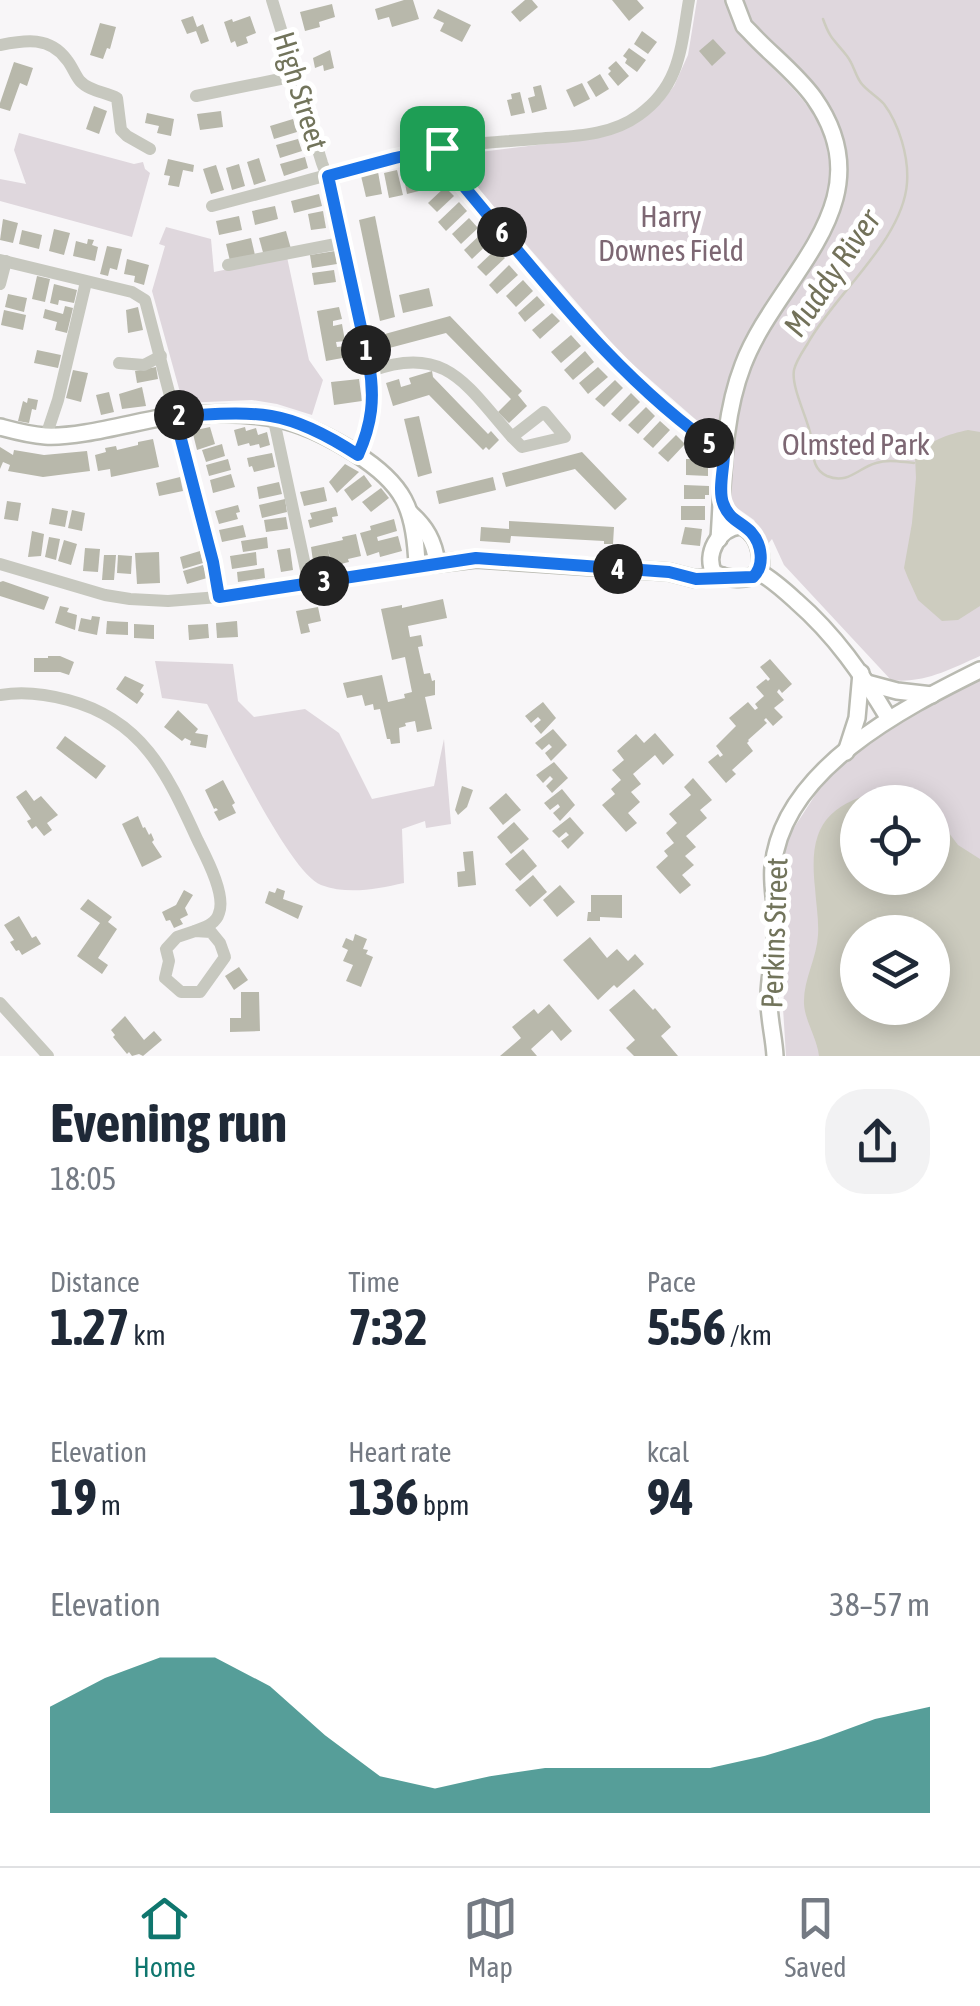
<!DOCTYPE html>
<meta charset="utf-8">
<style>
:root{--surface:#fff;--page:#f2f2f3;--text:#1f2937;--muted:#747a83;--line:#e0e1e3;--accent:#0f766e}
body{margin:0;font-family:"Asap Condensed",sans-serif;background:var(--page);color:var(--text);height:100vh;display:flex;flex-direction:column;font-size:38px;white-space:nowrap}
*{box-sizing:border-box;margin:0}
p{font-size:32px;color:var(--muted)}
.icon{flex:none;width:55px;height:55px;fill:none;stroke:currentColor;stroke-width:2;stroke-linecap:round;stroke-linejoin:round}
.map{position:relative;height:1056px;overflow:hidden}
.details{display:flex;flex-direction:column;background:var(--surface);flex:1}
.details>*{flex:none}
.fabs{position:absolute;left:840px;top:785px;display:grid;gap:20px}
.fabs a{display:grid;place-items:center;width:110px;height:110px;border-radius:50%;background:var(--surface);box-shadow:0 5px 25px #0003;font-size:50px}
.pin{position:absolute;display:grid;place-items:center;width:85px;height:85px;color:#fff;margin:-42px;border-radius:20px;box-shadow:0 5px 15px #0006}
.km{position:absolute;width:50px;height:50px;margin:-25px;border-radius:50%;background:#222;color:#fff;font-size:28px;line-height:50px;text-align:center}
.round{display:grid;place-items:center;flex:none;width:105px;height:105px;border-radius:40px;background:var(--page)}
.head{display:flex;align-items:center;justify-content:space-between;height:170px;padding:0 50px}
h1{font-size:55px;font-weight:700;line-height:75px}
.stats{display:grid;grid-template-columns:repeat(3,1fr);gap:15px;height:170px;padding:10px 50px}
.stats div{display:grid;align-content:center}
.stats b{font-size:50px;font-weight:700}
.stats small{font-size:28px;font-weight:400}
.stats p{font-size:28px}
.chart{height:280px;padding:20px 50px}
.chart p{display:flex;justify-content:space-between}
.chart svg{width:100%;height:180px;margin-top:10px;fill:var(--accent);opacity:.7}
.tabs{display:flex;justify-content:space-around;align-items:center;height:140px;border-top:2px solid var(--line);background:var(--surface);font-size:28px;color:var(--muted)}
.tabs a{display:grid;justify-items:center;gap:5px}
.tabs .current{color:var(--accent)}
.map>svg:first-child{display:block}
</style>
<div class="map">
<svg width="980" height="1056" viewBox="0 0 980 1056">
<rect width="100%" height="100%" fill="#f8f6f8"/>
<g fill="#dfd7dd" fill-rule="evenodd">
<path d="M 697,0 L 727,0 C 742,57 803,81 824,135 C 829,147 835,176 834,188 C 833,195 828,203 825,209 C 821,221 817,234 811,245 C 792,276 766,301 749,333 C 733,363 726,395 718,427 L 710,432 L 623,356 L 457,165 L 458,160 L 464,154 L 586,139 L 661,103 L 674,86 L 688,55 Z"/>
<path d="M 740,0 L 980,0 L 980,656 C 951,669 923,684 891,680 L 784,565 L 772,539 L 767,545 L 754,520 L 730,503 L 728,498 L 734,428 L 744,371 L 769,323 L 823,245 L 836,216 L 836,127 L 830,113 L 810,83 L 757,32 L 746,16 Z"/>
<polygon points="19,133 134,164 143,162 145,169 150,173 132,237 0,201 0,179 26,184 14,150"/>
<polygon points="166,227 211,239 214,272 287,257 309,360 323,380 312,415 277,404 252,400 183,403 152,291 165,246 159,244"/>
<path d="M 155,661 L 233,664 L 238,701 L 254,717 L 305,709 L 339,733 L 372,799 L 434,786 L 444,739 L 451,824 L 426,828 L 425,821 L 402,829 L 404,883 C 377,889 348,895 321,885 C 289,872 227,740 207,704 L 162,698 Z"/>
<path d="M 980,680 L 980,1056 L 786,1056 L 783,1008 L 788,929 L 783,871 L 783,858 L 790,834 L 821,786 L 858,749 L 914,713 ZM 858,802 L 932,802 L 932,878 L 858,878 ZM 858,932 L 932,932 L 932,1008 L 858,1008 Z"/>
</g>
<g fill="#cdccbf" fill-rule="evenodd">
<path d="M 968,430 L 980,432 L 980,606 L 958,620 L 942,621 L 918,600 L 908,578 L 904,568 L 912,523 L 916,478 L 915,457 C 927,441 949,434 968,430 Z"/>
<path d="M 887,789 L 910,791 L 925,802 L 858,802 L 858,878 L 932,878 L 933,812 L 958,845 L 980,859 L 980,1056 L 819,1056 C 817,1038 805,1021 804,1004 C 803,980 817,958 818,935 C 819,920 816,904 815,888 C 808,825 827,804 887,789 ZM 858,932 L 932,932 L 932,1008 L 858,1008 Z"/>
</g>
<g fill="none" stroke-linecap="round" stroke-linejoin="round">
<path stroke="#cdccbf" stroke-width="2.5" d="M 823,19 C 831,41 834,39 847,56 C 854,65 855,75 861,83 C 867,91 877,96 884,104 C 899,124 909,157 907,183 C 903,240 834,295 808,343 C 803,351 796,361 794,370 C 791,387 807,417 811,436 C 814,451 810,468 827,476 C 848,485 858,468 876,463 C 889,459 901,462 914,463"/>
</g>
<g fill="#b8b8ab">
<polygon points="404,0 413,0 419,19 392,27 389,17 378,20 375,9"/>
<polygon points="525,0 532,0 538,7 520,22 511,12"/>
<polygon points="612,0 637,0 644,8 629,21"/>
<polygon points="332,4 335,17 319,22 320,27 305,31 300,12"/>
<polygon points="438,9 471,25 462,42 440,31 444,23 433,18"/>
<polygon points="193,16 197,27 203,24 209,41 201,44 196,31 187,34 181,20"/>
<polygon points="250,16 256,33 246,37 248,43 237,47 235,41 231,43 224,22 232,19 233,22"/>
<polygon points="100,23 116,27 110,49 107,48 103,59 90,55"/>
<polygon points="642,31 657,42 648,54 634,44"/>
<polygon points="713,39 726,53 712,66 699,51"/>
<polygon points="629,48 646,60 637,72 625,63 627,59 623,56"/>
<polygon points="330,50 334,68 324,71 323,65 315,68 313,58"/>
<polygon points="616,61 629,76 618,86 608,74 611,71 608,68"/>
<polygon points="14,62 33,68 27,86 20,83 10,111 0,108 0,103"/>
<polygon points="600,74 609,89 596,97 587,82"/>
<polygon points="582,83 590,99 574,107 566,90"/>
<polygon points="541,85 547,109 532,113 528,98 535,96 533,87"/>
<polygon points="520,92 525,113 511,116 507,100 512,99 511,94"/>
<polygon points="94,106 107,111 99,134 86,129"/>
<polygon points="221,111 223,127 200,130 197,114"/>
<polygon points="147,113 174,119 171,136 157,133 159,126 145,123"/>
<polygon points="293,119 297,132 274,139 270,126"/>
<polygon points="438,120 439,133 419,136 418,123"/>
<polygon points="298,139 302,151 280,158 276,145"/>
<polygon points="305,157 308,168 284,176 280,164"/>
<polygon points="259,158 266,181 254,185 247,162"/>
<polygon points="168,159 194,165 193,172 183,170 179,187 168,185 170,176 164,175"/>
<polygon points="239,164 245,186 232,190 226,168"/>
<polygon points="421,164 424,178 417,179 419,191 407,194 402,168"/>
<polygon points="216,165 224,190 211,194 203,169"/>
<polygon points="397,170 403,195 389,198 384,173"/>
<polygon points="378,172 382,194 366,197 361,176"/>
<polygon points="445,187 454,196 437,212 428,203"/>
<polygon points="319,194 322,206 294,213 291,201"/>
<polygon points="459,202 467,211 446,231 438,222"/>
<polygon points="275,206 278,219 255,225 252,211"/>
<polygon points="323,211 326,228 311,230 308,214"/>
<polygon points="239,216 242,230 219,235 216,221"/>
<polygon points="375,216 395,317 380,321 359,220"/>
<polygon points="469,218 478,228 461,244 452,234"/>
<polygon points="3,219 18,223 13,243 0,240"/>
<polygon points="54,229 70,233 64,255 49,251"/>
<polygon points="22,230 42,235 39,249 19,244"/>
<polygon points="286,231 291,249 264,256 259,238"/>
<polygon points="483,232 491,241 472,259 464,250"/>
<polygon points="251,238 255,255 230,261 226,244"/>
<polygon points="88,239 94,240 92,245 98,247 95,261 73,256 76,241 87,244"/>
<polygon points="107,246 122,249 117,270 110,268 108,276 100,274"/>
<polygon points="496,249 505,258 486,276 477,267"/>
<polygon points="335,251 337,264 312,268 310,255"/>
<polygon points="127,259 149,265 144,285 134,282 135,276 124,274"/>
<polygon points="509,265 518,275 497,294 489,285"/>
<polygon points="334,270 336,282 314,285 312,273"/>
<polygon points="37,276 50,279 45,302 32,299"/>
<polygon points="523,280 533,291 516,307 506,296"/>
<polygon points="54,284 77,290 74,303 59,300 58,305 50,303"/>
<polygon points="429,288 433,306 403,313 399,295"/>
<polygon points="8,294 27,298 24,312 5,307"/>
<polygon points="537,296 545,305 525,322 518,313"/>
<polygon points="65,306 73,308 67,333 55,330 57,322 43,318 45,309 63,314"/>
<polygon points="138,307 143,330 128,333 126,310"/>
<polygon points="339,307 342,319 333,321 333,326 342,324 345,341 336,342 337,347 346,346 348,357 326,361 317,311"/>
<polygon points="4,310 26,315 23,330 1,325"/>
<polygon points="552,313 560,321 540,339 532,330"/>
<polygon points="450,316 522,391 518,395 527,406 509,423 498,412 511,399 446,333 378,351 374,337"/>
<polygon points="571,335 581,346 561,363 551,352"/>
<polygon points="37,350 61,355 58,368 34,363"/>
<polygon points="585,351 594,362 573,380 564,370"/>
<polygon points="156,367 158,379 137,383 135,371"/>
<polygon points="598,367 608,377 588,394 579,383"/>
<polygon points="73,370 88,373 81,402 66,398"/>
<polygon points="432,371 433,377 488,434 491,431 499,440 489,450 486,447 483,450 429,395 393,406 386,383 399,379 401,387 411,384 409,378"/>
<polygon points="359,379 362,401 334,405 331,382"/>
<polygon points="615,380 623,388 604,407 595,399"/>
<polygon points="142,387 146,406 122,409 119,394"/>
<polygon points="109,392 114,412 101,415 96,395"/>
<polygon points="631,393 640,402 620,422 611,414"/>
<polygon points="28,398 38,400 36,410 32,409 29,423 18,421 23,401 27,403"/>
<polygon points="646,407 655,416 638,434 628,425"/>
<polygon points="419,416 432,473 418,477 404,419"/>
<polygon points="660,421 670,430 653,448 643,439"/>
<polygon points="210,427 215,444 197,450 193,434 196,430"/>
<polygon points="245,427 246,431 256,428 258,435 267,432 270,445 260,448 259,444 250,446 249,443 238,446 234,430"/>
<polygon points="676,435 685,444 668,462 658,453"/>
<polygon points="153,439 159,467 111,477 110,469 98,471 95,455 106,452 105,448 116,446 117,450 138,445 138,442"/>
<polygon points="222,444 225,456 206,462 202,450"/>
<polygon points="0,447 13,455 14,450 44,455 87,451 90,471 43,477 8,471 10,465 3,462 0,469"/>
<polygon points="582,452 627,499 615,510 575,469 506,487 502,473"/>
<polygon points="272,453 275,467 254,472 252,466 249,467 247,458"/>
<polygon points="228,459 231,470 209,476 206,465"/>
<polygon points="686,459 708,459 708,476 686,475"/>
<polygon points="345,464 359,472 337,493 329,482"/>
<polygon points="231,474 235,487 213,493 210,480"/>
<polygon points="364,475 372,486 352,501 344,490"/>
<polygon points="180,477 183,491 159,496 156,483"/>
<polygon points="493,477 496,490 439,504 436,491"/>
<polygon points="279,482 282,494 259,499 257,487"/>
<polygon points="684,485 709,486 709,495 705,495 705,499 684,499"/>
<polygon points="324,487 327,501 304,506 300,492"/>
<polygon points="381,488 389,498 371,512 362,502"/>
<polygon points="285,499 287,512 262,518 259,505"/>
<polygon points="7,501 21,503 18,521 4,519"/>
<polygon points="238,505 240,512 236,513 238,519 219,524 215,511"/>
<rect x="681" y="506" width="24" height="14"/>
<polygon points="336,507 338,516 332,517 333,522 310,528 308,520 312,519 310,513"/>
<polygon points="52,508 68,511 65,527 49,524"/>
<polygon points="72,510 85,513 82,531 68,528"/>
<polygon points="286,517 288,529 266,532 264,520"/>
<polygon points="394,519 397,531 377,537 378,541 398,536 402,551 380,557 379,552 367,556 360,533 371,530 370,526"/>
<polygon points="509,521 614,527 613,544 604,544 604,541 511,536 510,543 480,541 481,527 509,529"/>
<polygon points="243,525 246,537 222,542 219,530"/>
<polygon points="685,527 702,529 700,546 681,544"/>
<polygon points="32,531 44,534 41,556 28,557"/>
<polygon points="356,534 361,556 348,559 349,562 332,566 328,549 331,565 314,568 311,547 343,540 342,537"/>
<polygon points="49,537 60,539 56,560 45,557"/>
<polygon points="267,537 268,548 243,552 241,541"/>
<polygon points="64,540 77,544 71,565 58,561"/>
<polygon points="85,548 100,549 98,572 83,571"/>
<polygon points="290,548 293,570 281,572 277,550"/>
<polygon points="200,551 203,563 183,569 180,557"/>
<polygon points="159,552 160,583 137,584 135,553"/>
<polygon points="256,552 257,565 232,569 230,556"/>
<polygon points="104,555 116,555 114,580 102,580"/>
<polygon points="118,555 132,556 131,574 117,573"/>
<polygon points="203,565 207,578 187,584 183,571"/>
<polygon points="264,568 265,578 238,582 237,572"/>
<polygon points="3,581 49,597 44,610 0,596 0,582"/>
<polygon points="443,599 447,618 408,626 410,637 421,635 423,646 418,647 424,674 430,673 432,681 435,680 435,695 425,697 432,729 417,732 415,721 405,723 406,726 399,728 400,743 391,744 390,739 387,739 380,709 374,710 373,704 365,706 362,695 347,698 343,683 382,675 388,702 405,698 404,694 412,692 405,657 392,660 381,609 402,605 402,608"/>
<polygon points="60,606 69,608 67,612 77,615 75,630 55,623"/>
<polygon points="318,607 321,621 308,624 310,632 301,634 296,611"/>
<polygon points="92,616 100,617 97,635 78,631 81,618 91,620"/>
<polygon points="107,621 128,622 128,635 106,634"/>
<polygon points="237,621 238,637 217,638 216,623"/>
<polygon points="134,624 154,625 154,639 134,638"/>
<polygon points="208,624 209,638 189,640 188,625"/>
<polygon points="48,656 60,656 74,662 69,675 60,672 34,672 34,658 48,658"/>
<polygon points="770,659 792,684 782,693 779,689 777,692 784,700 774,708 783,717 773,726 766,718 764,720 767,723 748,740 749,741 747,743 753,751 732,770 736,774 726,783 708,762 718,754 720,757 723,755 716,746 736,726 729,718 748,702 755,710 758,708 755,704 764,696 756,687 766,679 768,681 770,679 760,667"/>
<polygon points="125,676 144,685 140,691 144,694 137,704 116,689"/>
<polygon points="543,702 556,718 541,734 534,726 541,720 538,717 531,723 525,716"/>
<polygon points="178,710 198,729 195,733 208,735 206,748 190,745 191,741 185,738 182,741 164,727"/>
<polygon points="553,729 567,745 551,761 545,753 552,747 549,744 542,750 535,743"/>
<polygon points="655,733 674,755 663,765 655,755 633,774 641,784 631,792 640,802 628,813 637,823 626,832 602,805 615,794 611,789 621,780 612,770 624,760 617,751 636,734 644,743"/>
<polygon points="65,736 106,766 96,779 56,748"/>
<polygon points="554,762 568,778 552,793 546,786 553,779 550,776 543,783 536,775"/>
<polygon points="693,778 712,800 700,810 707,818 686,836 696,847 685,856 694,865 682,875 691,885 680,894 656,867 668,856 664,851 674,843 666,833 677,823 669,814 691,795 684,787"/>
<polygon points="223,780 235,803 232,805 236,813 219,821 214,812 218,810 216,808 214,809 205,790"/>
<polygon points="462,786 473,790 467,807 458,815 455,810"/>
<polygon points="562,789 575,805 560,821 553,813 560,807 558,804 550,810 544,803"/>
<polygon points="26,790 34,801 41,796 58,815 47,823 52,830 44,836 36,826 32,829 27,821 31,819 16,797"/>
<polygon points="506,793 521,810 503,825 489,808"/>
<polygon points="138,816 143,828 145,827 149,835 151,833 154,840 152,842 162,857 142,867 122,824"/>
<polygon points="570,817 584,833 568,849 561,841 569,835 566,832 559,838 552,831"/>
<polygon points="514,822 529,839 511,854 497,837"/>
<polygon points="523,849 537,866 520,881 505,864"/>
<polygon points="473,851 476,885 458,887 457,872 465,871 463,852"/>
<polygon points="533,875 547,892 530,907 515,890"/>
<polygon points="560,885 575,902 557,917 543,900"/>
<polygon points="277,888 285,891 283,899 303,906 298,919 265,903 269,891 275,893"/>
<polygon points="184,890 193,895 185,908 188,915 180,919 183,924 174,928 170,920 166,921 162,912 176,905"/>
<polygon points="591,895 622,895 622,918 600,917 600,921 587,921 588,912 591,912"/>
<polygon points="88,899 112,917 108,922 117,929 98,958 108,965 102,974 77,956 100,923 80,909"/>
<polygon points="19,916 32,938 36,936 41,944 22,955 19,950 16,951 10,942 14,940 4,925"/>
<polygon points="355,934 367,939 363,949 368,950 366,954 373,957 361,987 346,981 353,965 343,961 348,950 342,947 346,938 353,941"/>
<polygon points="590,937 607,958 617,949 628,961 635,954 644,964 617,988 614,985 598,1000 563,960"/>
<polygon points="239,967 248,980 234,990 225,976"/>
<polygon points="634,989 653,1010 655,1008 671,1027 661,1036 678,1056 634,1056 626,1048 635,1040 609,1010"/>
<polygon points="241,992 259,992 260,1031 230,1032 230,1018 241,1018"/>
<polygon points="549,1004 572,1031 561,1041 552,1030 531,1049 537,1056 500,1056 521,1038 512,1027 534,1009 538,1014"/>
<polygon points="125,1016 144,1040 154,1031 162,1040 143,1056 139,1054 132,1056 129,1052 127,1054 113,1037 115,1035 111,1030"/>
</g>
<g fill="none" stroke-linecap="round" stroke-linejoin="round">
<defs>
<g id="major">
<path d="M 0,427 C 15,431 29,435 45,436 C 78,438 130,423 165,417 C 180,414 196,415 211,414 C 269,412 305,421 355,453 C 404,484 415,508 417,566 L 476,559 L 669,572 L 696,579 L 722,576"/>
<path d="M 410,513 C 426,527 434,541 437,563"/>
<path d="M 735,522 C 740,525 746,528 750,532 C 760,541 763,560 759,572"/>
<path d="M 740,526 C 719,528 704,554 714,573 C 728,579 747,582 759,572"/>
<path d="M 719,539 C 723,482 722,419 743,365 C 777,275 888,203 814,98 C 796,73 770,54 750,32 L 744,26 L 734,0"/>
<path d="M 759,572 C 773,580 784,590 796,601 C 835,635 862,674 889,719"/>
<polyline points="867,683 897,691 932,695"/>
<polyline points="846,752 857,718 861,673"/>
<path d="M 775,1056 C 774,1036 768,1016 769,996 C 769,973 776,951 776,928 C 777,907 771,887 773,867 C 782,770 903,708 980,670"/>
</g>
</defs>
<use href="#major" stroke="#b9bab1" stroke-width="20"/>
<g stroke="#c7c8bf" stroke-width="12">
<path d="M 272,0 L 322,163 L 331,187 L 341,243 L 371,371 C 375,402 371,426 358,455"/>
<path d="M 0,45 C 25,40 50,36 67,60 C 72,66 75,75 80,81 C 89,91 105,92 117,98 L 121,130 L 127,136 L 150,149"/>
<polyline points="196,96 295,76"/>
<path d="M 442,148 L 451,170 L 461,184 C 542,279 620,384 724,453"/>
<path d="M 212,206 C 287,187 360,164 436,149 C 468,143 502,142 535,139 C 571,136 609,137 639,115 C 681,85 681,46 689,0"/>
<polyline points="0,260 132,292 145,300 213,561 219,597"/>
<polyline points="228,265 341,243"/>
<polyline points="0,284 6,261"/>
<polyline points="119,363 144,365 161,356"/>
<path d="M 371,371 C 446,343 467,386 512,437"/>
<polygon points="544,412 565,437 522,447 512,437"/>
<polyline points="273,416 309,584"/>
<polyline points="46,436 58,400 86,282"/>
<polyline points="0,564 105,595 130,599 168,601 219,597 417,566"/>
<path d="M 0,695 C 23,691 46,694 68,700 C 144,720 168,776 198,841 C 207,859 226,895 219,913 C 216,924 205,927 195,931"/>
<polygon points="195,931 211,932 220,943 225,957 200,992 181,992 165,978 169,961 166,949 177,937"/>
<polyline points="0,1003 48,1056"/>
</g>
<use href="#major" stroke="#fff" stroke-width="15"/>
</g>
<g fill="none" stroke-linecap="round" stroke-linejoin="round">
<defs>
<path id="route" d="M 442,148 L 451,170 L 462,184 C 542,279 620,383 724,453 C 724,468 718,489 723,503 C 729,520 740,521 751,532 C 762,544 765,566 753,577 L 696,579 L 669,572 L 476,558 L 219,597 L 213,562 L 175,416 C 207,415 240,411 271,416 C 302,421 332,438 358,455 C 372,424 375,398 369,364 L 328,176 L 395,158 Z"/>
</defs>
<use href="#route" stroke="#fff" stroke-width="20"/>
<use href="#route" stroke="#1a73e8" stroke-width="12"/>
</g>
<g text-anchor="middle" stroke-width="10" stroke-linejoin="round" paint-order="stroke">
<g font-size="30" fill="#72745b" stroke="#fff">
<text transform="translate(300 91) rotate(73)" y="10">High Street</text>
<text transform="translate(775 933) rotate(-88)" y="10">Perkins Street</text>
</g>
<g font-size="30" fill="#7d6773" stroke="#fff">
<text x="671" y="227">Harry<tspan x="671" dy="34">Downes Field</tspan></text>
<text x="856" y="455">Olmsted Park</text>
</g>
<g font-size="32" font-style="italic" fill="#73725a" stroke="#fff">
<text transform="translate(832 273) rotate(-56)" y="11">Muddy River</text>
</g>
</g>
</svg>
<div class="fabs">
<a><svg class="icon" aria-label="locate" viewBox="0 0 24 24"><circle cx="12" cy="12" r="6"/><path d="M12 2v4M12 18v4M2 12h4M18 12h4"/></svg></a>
<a><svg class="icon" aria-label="layers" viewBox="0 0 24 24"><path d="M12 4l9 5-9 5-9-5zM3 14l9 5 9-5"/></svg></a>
</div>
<div class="pin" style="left:442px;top:148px;background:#1e9e55"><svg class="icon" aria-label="arrive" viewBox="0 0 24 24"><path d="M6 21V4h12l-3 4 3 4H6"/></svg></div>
<b class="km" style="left:366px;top:350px">1</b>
<b class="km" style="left:179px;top:415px">2</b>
<b class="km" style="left:324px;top:581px">3</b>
<b class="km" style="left:618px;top:569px">4</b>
<b class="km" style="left:709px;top:443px">5</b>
<b class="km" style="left:502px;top:232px">6</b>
</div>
<section class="details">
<div class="head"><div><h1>Evening run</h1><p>18:05</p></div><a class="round"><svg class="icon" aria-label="share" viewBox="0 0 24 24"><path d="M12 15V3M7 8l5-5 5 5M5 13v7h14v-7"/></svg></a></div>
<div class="stats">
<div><p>Distance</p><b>1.27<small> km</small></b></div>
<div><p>Time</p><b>7:32</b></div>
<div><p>Pace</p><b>5:56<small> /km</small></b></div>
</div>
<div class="stats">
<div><p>Elevation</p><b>19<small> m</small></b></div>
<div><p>Heart rate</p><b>136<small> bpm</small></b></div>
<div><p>kcal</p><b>94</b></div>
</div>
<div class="chart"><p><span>Elevation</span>38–57 m</p>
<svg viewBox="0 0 160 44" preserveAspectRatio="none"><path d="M0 44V18L10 11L20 6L30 6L40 13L50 25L60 35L70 38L80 35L90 33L100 33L110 33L120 33L130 30L140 26L150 21L160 18V44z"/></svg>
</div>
</section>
<nav class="tabs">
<a class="current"><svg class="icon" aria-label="home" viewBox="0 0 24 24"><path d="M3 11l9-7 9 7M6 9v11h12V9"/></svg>Home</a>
<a><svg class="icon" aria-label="map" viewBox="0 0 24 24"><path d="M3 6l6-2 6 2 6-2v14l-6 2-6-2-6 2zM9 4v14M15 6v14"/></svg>Map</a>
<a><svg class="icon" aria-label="saved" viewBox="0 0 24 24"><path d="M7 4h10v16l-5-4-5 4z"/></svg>Saved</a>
</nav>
